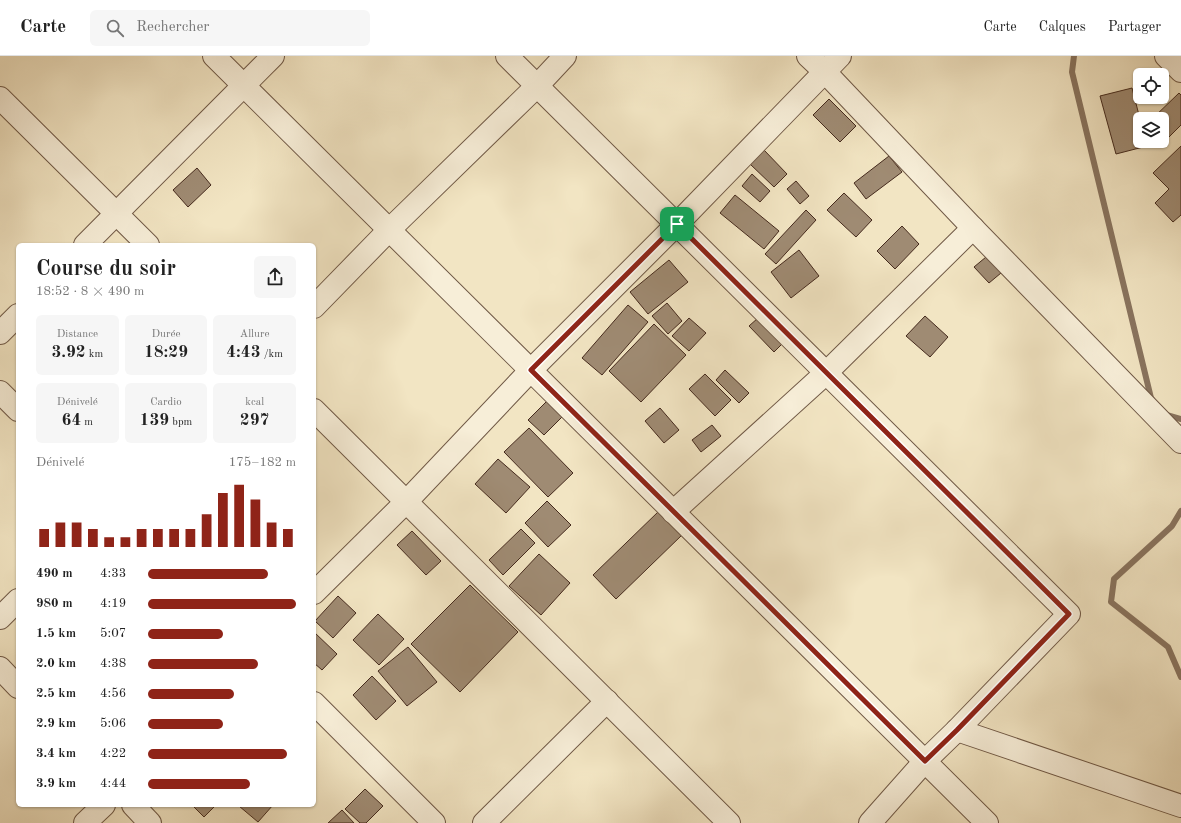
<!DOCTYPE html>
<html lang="fr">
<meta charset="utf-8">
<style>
:root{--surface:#fff;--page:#f6f6f6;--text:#222;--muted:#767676;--line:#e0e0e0;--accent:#8f2418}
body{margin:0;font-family:"Old Standard TT",serif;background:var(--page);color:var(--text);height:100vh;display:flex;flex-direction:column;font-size:15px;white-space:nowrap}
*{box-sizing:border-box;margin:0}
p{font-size:13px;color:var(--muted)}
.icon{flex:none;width:22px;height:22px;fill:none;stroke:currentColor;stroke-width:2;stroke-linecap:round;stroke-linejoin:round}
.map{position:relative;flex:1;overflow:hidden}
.sheet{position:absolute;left:16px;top:187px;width:300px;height:564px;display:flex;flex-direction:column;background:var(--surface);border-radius:6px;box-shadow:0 1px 3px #0004}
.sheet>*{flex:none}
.fabs{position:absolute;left:1133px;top:12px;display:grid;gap:8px}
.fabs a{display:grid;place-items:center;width:36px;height:36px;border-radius:6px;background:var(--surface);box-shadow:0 1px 3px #0004;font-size:20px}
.pin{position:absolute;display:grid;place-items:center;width:34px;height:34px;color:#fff;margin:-17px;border-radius:8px;box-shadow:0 2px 6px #0006}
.round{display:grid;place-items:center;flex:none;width:42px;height:42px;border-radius:6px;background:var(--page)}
.overview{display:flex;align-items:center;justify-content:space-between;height:68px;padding:0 20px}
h1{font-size:22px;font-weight:800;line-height:30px}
.stats{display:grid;grid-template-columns:repeat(3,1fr);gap:6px;height:68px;padding:4px 20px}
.stats div{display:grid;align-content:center;border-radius:6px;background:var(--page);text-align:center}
.stats b{font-size:17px;font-weight:800}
.stats small{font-size:11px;font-weight:400}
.stats p{font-size:11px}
.chart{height:112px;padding:8px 20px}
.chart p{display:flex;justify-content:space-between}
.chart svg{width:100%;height:72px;margin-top:4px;stroke:var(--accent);stroke-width:6}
ul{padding:0 20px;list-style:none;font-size:13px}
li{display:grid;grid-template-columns:64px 48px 1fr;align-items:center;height:30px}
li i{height:10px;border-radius:5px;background:var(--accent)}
header{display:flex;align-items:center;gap:24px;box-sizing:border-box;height:56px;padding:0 20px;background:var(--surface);border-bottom:1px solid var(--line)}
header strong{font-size:19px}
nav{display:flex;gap:22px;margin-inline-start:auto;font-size:14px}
.search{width:280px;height:36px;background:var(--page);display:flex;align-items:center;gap:10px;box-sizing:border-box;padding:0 14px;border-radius:6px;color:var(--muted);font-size:15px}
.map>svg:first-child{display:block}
</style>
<header>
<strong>Carte</strong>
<div class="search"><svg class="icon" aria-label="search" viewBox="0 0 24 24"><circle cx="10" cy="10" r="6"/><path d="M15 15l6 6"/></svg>Rechercher</div>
<nav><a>Carte</a><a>Calques</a><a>Partager</a></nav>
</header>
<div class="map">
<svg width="1181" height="767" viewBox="0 0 1181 767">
<rect width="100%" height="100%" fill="#f2e5c3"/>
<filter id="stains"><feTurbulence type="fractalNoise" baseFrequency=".005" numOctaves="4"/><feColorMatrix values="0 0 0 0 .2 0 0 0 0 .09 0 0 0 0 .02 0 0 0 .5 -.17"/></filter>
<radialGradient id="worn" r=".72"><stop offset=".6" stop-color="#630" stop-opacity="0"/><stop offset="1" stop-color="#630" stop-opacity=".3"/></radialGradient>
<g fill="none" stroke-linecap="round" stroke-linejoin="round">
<g stroke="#89745f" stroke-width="6">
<polyline points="1074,0 1072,16 1151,342 1153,345"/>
<polyline points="1163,358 1181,363"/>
<polyline points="1181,455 1172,470 1114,523 1111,546 1168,591 1181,621"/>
</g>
</g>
<g fill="#9f8b73" stroke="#452a1d">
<polygon points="1132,32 1140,63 1140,85 1146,85 1147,90 1116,98 1100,40"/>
<polygon points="1179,37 1181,39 1181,69 1167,83 1162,78 1162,63 1152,63"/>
<polygon points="829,43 856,70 840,86 813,59"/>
<polygon points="1181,90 1181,159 1173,166 1155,147 1169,133 1153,117"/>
<polygon points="764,94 787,118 774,131 750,108"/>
<polygon points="889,100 902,116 866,143 854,127"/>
<polygon points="197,112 211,129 188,151 173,134"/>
<polygon points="752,118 770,135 760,146 742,130"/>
<polygon points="796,125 809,140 800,148 787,133"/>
<polygon points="844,137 872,164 856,181 827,154"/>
<polygon points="735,139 779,175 764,193 720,157"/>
<polygon points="806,154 816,164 776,208 765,198"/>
<polygon points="902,170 919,188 895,213 877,195"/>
<polygon points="799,194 819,220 791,242 771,216"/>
<polygon points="986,201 1001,217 989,227 974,211"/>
<polygon points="669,204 688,226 648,258 630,236"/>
<polygon points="667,247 682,265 668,278 652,260"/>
<polygon points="628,249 648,266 602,319 582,302"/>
<polygon points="925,260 948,281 930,301 906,280"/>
<polygon points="689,262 706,277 689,295 672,280"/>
<polygon points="758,262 783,287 774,296 749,270"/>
<polygon points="654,268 686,299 641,346 609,315"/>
<polygon points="725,314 749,337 739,347 716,324"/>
<polygon points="705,318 731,344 715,360 689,333"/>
<polygon points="551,341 567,356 544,379 528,364"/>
<polygon points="660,352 679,374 664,387 645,365"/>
<polygon points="712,369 721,380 701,396 692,384"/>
<polygon points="529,372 573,417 548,441 504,396"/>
<polygon points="498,403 530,431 506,457 475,428"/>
<polygon points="547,445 571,469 548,491 525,467"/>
<polygon points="659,455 682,479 616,543 593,519"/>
<polygon points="521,473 535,487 503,519 489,504"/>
<polygon points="412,475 441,505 426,519 397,489"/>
<polygon points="539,498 570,527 541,559 509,530"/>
<polygon points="470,529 518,576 460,636 411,588"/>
<polygon points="338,540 356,557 333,582 315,565"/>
<polygon points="378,558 404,583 379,609 353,584"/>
<polygon points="314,576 337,598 322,614 314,607"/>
<polygon points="408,591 437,626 407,650 378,615"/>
<polygon points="372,620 396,645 376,664 353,639"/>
<polygon points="365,733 383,750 366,767 360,767 345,753"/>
<polygon points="192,749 216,749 204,761"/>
<polygon points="240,749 273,749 258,766 239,750"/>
<polygon points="342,754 354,767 328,767"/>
</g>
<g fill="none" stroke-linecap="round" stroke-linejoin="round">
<defs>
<g id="minor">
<polyline points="214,0 987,767"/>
<polyline points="507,0 1069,558 957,674 925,705 870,767"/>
<polyline points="808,0 825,16 973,172 1181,386"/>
<polyline points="1166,0 1181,15"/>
<polyline points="0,42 148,189"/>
<polyline points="85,189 273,0"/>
<polyline points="314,251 389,174 537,30 565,0"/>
<polyline points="0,277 18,259"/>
<polyline points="0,336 18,354"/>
<polyline points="314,354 729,767"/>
<polyline points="673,456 826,317 973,172"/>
<polyline points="314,537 406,446 531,314 677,168 840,0"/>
<polyline points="0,562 18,544"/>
<polyline points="0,612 18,631"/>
<polyline points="314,647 434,767"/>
<polyline points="957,674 1181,750"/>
<polyline points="133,749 150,767"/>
<polyline points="85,767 104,749"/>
<polyline points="484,767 607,645"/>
</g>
</defs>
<use href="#minor" stroke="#705946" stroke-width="24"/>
<use href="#minor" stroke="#f7eed8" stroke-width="22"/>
</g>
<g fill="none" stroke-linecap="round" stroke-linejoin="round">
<defs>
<polygon id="route" points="677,168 1069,558 957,674 925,705 531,314"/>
</defs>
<use href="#route" stroke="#fff" stroke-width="8"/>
<use href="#route" stroke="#8f2418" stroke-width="5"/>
</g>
<rect width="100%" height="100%" filter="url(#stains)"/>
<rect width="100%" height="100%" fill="url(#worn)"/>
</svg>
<div class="fabs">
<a><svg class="icon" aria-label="locate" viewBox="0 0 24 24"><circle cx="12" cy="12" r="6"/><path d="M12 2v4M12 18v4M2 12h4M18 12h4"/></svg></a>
<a><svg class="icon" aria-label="layers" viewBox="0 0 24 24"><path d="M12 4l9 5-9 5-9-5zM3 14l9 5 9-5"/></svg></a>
</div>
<div class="pin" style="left:677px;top:168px;background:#1e9e55"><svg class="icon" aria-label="arrive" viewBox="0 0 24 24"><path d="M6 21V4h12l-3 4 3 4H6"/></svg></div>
<section class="sheet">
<div class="overview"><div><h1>Course du soir</h1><p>18:52 · 8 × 490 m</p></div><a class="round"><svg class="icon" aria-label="share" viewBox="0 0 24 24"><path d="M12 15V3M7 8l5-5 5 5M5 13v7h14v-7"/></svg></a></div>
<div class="stats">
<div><p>Distance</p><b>3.92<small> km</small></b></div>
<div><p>Durée</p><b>18:29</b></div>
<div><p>Allure</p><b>4:43<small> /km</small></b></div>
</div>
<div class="stats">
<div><p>Dénivelé</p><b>64<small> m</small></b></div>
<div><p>Cardio</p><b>139<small> bpm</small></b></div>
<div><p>kcal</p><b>297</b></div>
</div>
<div class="chart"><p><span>Dénivelé</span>175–182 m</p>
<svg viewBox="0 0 160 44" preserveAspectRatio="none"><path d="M5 44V33M15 44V29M25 44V29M35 44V33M45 44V38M55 44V38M65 44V33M75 44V33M85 44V33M95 44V33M105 44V24M115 44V11M125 44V6M135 44V15M145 44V29M155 44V33"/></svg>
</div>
<ul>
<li><b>490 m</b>4:33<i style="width:81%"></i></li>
<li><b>980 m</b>4:19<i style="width:100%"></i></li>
<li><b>1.5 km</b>5:07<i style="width:51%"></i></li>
<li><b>2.0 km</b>4:38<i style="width:74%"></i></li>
<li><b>2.5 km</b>4:56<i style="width:58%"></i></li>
<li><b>2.9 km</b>5:06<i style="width:51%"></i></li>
<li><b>3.4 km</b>4:22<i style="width:94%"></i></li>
<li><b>3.9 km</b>4:44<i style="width:69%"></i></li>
</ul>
</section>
</div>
